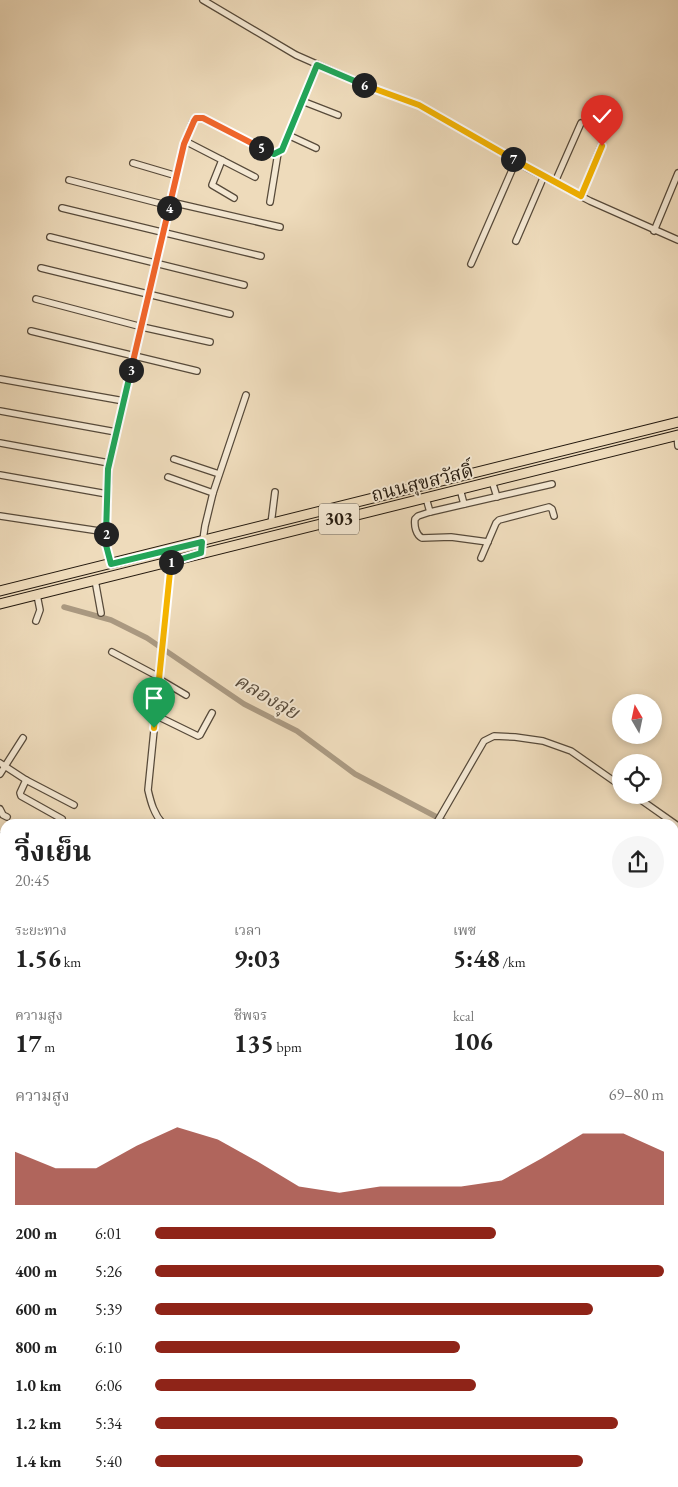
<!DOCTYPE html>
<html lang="th">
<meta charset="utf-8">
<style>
:root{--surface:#fff;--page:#f6f6f6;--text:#222;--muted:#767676;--accent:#8f2418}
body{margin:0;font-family:"EB Garamond","Noto Serif Thai",serif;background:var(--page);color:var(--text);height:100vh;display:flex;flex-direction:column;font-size:19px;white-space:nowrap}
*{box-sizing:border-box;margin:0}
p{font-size:16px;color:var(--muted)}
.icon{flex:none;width:28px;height:28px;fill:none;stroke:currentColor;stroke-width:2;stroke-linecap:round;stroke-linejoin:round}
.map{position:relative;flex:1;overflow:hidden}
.sheet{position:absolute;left:0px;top:819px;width:679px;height:669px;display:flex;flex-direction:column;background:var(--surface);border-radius:15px 15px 0 0;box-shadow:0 2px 8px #0003}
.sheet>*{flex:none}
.needle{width:32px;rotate:351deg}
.fabs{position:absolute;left:612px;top:694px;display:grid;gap:10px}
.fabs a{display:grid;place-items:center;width:50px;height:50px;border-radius:50%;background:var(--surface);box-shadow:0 2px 8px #0003;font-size:25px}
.pin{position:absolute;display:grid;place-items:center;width:42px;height:42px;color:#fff;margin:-51px -21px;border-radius:50% 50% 50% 0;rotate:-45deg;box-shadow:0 0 5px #0007}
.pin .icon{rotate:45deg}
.km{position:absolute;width:25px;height:25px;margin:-12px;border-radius:50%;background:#222;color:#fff;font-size:14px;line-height:25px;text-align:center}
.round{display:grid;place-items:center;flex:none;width:52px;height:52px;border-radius:26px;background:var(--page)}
.summary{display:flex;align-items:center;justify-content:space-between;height:85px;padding:0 15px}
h1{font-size:28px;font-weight:700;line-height:38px}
.stats{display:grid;grid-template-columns:repeat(3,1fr);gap:8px;height:85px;padding:5px 15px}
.stats div{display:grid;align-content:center}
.stats b{font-size:25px;font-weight:700}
.stats small{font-size:14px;font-weight:400}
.stats p{font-size:14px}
.chart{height:140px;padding:10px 15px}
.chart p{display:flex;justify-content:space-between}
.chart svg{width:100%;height:90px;margin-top:5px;fill:var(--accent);opacity:.7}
ul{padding:0 15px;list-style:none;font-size:16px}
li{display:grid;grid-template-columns:80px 60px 1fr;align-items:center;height:38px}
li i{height:12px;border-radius:6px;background:var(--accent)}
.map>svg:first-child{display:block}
</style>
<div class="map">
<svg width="678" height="1487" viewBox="0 0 678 1487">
<rect width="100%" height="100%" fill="#eedbbb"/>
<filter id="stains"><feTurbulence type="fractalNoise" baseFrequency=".004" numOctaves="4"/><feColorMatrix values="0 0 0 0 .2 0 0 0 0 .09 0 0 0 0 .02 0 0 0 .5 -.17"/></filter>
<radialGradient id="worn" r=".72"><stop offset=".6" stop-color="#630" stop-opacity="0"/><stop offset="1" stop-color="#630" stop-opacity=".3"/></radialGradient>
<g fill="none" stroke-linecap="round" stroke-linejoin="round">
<g stroke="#aa9981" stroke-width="5.5">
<polyline points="64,607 111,620 147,638 244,704 297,731 355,774 450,824"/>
<polyline points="674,999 678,1004"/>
<polyline points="29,1487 34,1482"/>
</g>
<defs>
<g id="minor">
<polyline points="203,0 296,55 364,85 419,105 529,169 590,201 678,240"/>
<polyline points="302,101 338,115"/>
<polyline points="288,135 316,148"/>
<polyline points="185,141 255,177"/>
<polyline points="222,160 212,185 234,198"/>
<polyline points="133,163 177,176"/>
<polyline points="69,180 170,206"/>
<polyline points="555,182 581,123"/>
<polyline points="581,196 601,146"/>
<polyline points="171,202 280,227"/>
<polyline points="270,202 278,153"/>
<polyline points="62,208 261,256"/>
<polyline points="654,231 678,173"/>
<polyline points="50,237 244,285"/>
<polyline points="516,241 544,176"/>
<polyline points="471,264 516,161"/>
<polyline points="41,268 230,314"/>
<polyline points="36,299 142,327 210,342"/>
<polyline points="31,331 197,371"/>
<polyline points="0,379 124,401"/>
<polyline points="0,411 116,432"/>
<polyline points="677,435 678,446"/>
<polyline points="0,443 109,463"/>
<polyline points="174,459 219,474"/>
<polyline points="0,475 107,494"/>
<polyline points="168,477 213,493"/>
<polyline points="492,481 497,497"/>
<polyline points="460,489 464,504"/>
<polyline points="426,498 430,512"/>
<polyline points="0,516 106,532"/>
<polyline points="271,524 275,492"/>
<path d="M 488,542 L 451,537 L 422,538 C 416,535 414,526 415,519 L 418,516 L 430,512 L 552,484"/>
<polyline points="201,553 205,526 213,493 246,395"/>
<polyline points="481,558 496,523 499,520 549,507 552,509 554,516"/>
<polyline points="111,564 106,545 106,532 109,463 184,144 193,121 196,118 203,118 270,153 278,153 282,150 288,135 317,65"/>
<polyline points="95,580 101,613"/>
<polyline points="36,621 40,610 37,595"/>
<polyline points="112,652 159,677"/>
<polyline points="159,679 186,695"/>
<polyline points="155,715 198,736 200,735 212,713"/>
<polyline points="0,763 26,780 74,805"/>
<polyline points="0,774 23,738"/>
<polyline points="26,780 20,793 21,796 62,819"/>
<polyline points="634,795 678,826"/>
<polyline points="0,809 3,815 7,817"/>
<path d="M 163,824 C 154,814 151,803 148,790 L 171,561"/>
<polyline points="436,824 484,741 494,736 515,737 543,741 571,751 621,786"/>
<polyline points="0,836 5,837"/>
<polyline points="0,859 5,860"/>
<polyline points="0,882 5,883"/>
<polyline points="0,907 5,908"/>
<polyline points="0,988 5,989"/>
<polyline points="674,1040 678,1046"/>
<polyline points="674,1072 678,1073"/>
<polyline points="674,1110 678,1112"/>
<polyline points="674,1150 678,1151"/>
<polyline points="674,1184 678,1185"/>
<polyline points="0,1187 5,1186"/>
<polyline points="674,1220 678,1221"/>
<polyline points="674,1254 678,1255"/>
<polyline points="674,1273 678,1261"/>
<polyline points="674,1290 678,1292"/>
<polyline points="674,1327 678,1329"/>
<polyline points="0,1419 5,1427"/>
<polyline points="171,1482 174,1487"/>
<polyline points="319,1482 325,1487"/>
<polyline points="531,1482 536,1487"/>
<polyline points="120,1485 123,1482"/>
<polyline points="431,1485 433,1487"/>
<polyline points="214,1487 220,1482"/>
<polyline points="471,1487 474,1482"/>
<polyline points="515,1487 518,1482"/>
</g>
<g id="primary">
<polyline points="0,591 678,422"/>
<polyline points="0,604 678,435"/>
</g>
</defs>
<use href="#minor" stroke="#574a3a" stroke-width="8"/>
<use href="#primary" stroke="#251a0f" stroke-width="11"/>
<use href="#minor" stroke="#f4e8d3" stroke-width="5.5"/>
<use href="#primary" stroke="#eedbbb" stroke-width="9"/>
</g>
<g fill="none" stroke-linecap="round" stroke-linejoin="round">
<defs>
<polyline id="split-1" points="154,728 171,562"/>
<polyline id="split-2" points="106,534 106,545 111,564 202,542 201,553 171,562"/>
<polyline id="split-3" points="106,534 108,469 131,370"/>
<polyline id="split-4" points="131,370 169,208"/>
<polyline id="split-5" points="169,208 184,144 194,121 196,118 203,118 261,148"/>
<polyline id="split-6" points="261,148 274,154 282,150 317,65 364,85"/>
<polyline id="split-7" points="364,85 419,105 513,159"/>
<polyline id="split-8" points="513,159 581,196 602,146"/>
</defs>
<use href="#split-1" stroke="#fff" stroke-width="10"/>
<use href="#split-2" stroke="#fff" stroke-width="10"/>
<use href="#split-3" stroke="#fff" stroke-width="10"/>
<use href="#split-4" stroke="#fff" stroke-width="10"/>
<use href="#split-5" stroke="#fff" stroke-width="10"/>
<use href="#split-6" stroke="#fff" stroke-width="10"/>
<use href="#split-7" stroke="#fff" stroke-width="10"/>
<use href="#split-8" stroke="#fff" stroke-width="10"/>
<use href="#split-1" stroke="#f5b400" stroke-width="6"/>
<use href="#split-2" stroke="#22a559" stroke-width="6"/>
<use href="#split-3" stroke="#22a559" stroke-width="6"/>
<use href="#split-4" stroke="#f0652b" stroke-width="6"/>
<use href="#split-5" stroke="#f0652b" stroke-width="6"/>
<use href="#split-6" stroke="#22a559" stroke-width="6"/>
<use href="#split-7" stroke="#f5b400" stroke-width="6"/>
<use href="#split-8" stroke="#f5b400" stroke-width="6"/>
</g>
<g text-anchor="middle" stroke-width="4" stroke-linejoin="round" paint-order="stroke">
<rect fill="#f4e8d3" stroke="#63584a" stroke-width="1" x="319" y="503.5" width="40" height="31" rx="4"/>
<g font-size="18" font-weight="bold" fill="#251a0f">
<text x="339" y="525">303</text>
</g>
<g font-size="19" fill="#251a0f" stroke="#f4e8d3">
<text transform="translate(422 482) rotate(-14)" y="7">ถนนสุขสวัสดิ์</text>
</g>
<g font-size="20" font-style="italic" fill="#5a4d3d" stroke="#f4e8d3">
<text transform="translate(267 696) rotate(30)" y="7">คลองลุ่ย</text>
</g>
</g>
<rect width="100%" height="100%" filter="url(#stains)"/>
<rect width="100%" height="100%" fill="url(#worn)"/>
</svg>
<div class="fabs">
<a><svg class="needle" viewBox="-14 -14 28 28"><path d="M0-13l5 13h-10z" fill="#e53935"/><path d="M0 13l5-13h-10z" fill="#767676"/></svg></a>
<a><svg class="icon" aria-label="locate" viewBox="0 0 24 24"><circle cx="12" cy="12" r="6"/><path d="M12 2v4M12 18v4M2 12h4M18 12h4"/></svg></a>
</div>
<div class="pin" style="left:154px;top:728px;background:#1e9e55"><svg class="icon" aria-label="arrive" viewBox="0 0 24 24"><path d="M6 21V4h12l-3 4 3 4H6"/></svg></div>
<div class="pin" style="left:602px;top:146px;background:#d93025"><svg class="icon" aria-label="check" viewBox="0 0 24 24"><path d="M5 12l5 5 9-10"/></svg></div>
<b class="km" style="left:171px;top:562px">1</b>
<b class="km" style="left:106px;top:534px">2</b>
<b class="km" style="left:131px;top:370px">3</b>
<b class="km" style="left:169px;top:208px">4</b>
<b class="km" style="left:261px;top:148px">5</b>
<b class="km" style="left:364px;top:85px">6</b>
<b class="km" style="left:513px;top:159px">7</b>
<section class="sheet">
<div class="summary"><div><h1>วิ่งเย็น</h1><p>20:45</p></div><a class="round"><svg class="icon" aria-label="share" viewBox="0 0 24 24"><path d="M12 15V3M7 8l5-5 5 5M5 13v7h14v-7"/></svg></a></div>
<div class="stats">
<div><p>ระยะทาง</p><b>1.56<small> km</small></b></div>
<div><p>เวลา</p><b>9:03</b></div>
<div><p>เพซ</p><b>5:48<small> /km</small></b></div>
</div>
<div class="stats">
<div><p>ความสูง</p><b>17<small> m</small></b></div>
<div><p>ชีพจร</p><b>135<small> bpm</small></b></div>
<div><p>kcal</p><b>106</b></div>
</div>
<div class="chart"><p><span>ความสูง</span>69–80 m</p>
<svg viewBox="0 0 160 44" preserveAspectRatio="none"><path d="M0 44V18L10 26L20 26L30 15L40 6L50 12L60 23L70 35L80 38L90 35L100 35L110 35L120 32L130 21L140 9L150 9L160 18V44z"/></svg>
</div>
<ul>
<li><b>200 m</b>6:01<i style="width:67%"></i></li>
<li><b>400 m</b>5:26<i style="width:100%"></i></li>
<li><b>600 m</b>5:39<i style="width:86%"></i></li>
<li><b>800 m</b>6:10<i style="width:60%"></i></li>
<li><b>1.0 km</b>6:06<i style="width:63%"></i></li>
<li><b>1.2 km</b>5:34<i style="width:91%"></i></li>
<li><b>1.4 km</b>5:40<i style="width:84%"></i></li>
</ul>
</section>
</div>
